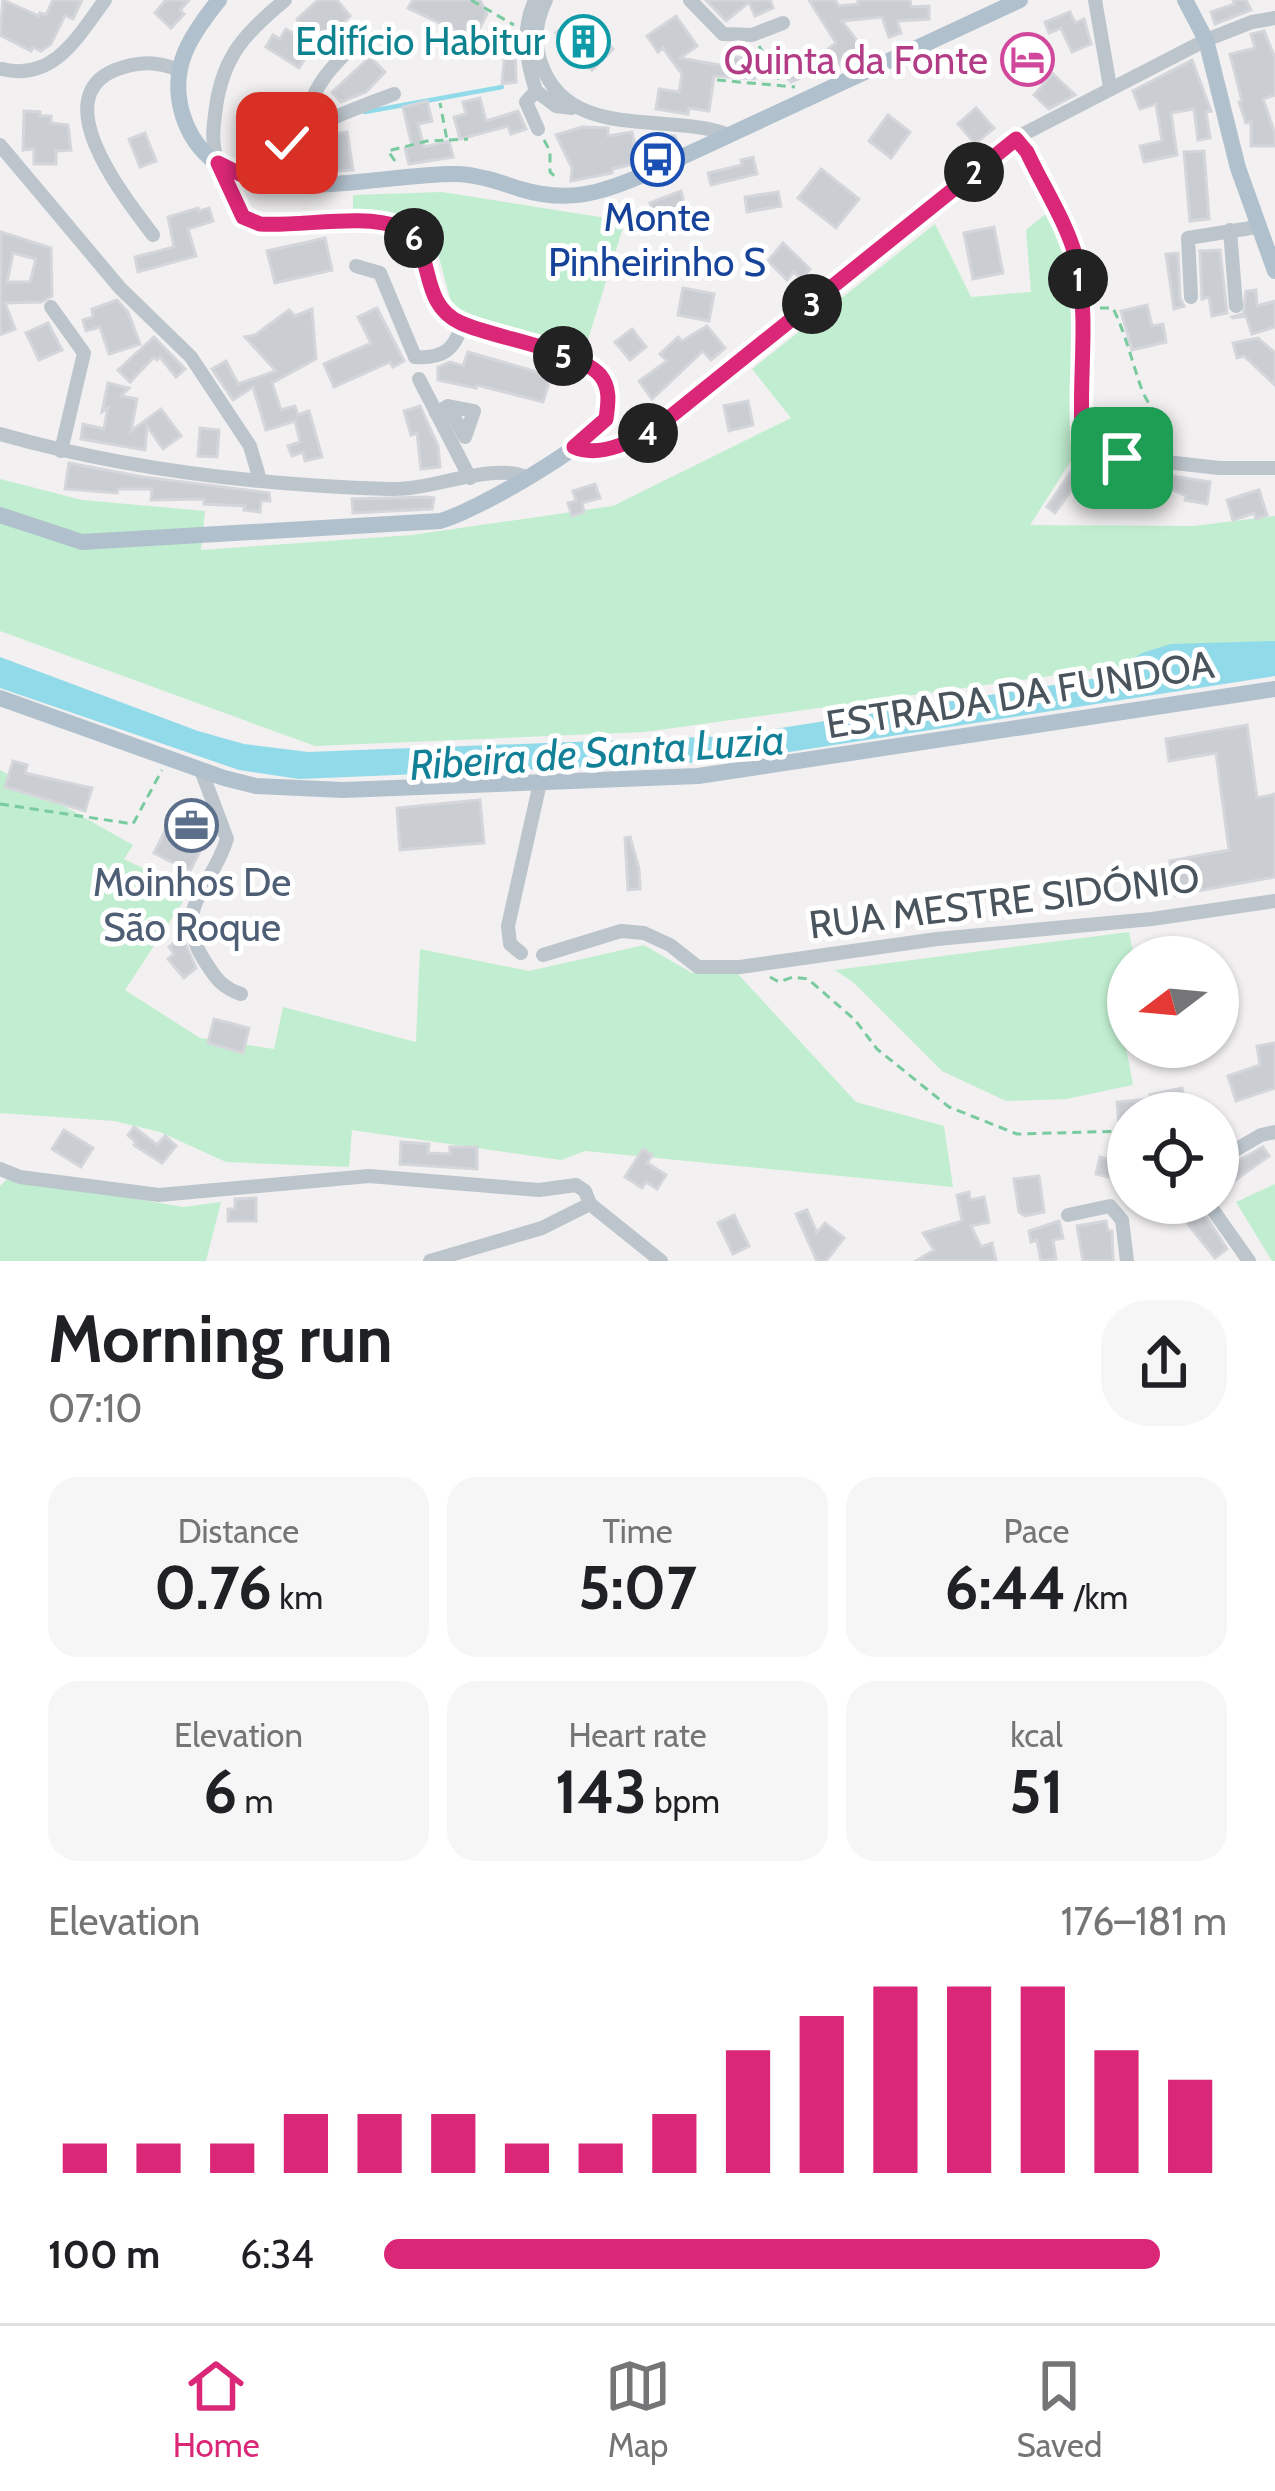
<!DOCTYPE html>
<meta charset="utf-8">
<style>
:root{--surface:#fff;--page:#f6f6f6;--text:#202124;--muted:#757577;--line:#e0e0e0;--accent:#db2777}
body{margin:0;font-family:Cabin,sans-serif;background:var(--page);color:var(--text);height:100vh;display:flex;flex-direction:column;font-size:45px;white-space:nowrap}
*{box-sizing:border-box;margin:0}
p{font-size:39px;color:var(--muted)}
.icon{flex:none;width:66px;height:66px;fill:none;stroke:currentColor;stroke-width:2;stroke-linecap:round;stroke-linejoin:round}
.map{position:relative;height:1261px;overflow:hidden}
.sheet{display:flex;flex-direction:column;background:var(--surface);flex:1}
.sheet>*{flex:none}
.needle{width:78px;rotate:254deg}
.buttons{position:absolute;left:1107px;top:936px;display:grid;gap:24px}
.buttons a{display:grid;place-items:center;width:132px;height:132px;border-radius:50%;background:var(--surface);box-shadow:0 3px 9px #0004;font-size:60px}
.pin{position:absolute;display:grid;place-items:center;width:102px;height:102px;color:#fff;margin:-51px;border-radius:24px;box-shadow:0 6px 18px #0006}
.km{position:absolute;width:60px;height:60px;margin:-30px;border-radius:50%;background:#222;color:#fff;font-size:33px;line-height:60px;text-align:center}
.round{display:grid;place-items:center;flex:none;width:126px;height:126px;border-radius:48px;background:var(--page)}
.head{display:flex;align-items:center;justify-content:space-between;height:204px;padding:0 48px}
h1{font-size:66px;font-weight:800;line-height:90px}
.figures{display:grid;grid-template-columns:repeat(3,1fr);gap:18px;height:204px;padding:12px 48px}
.figures div{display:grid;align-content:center;border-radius:30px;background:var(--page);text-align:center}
.figures b{font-size:60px;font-weight:800}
.figures small{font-size:33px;font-weight:400}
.figures p{font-size:33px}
.chart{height:336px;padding:24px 48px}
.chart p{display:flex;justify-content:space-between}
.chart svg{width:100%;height:216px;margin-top:12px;stroke:var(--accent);stroke-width:6}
ul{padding:0 48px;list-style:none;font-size:39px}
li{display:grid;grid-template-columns:192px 144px 1fr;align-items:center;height:90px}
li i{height:30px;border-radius:15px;background:var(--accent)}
.tab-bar{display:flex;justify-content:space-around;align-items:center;height:168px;border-top:3px solid var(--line);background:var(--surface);font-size:33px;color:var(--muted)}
.tab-bar a{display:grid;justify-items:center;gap:6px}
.tab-bar .active{color:var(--accent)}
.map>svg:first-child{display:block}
</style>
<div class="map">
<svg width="1275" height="1261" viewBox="0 0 1275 1261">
<rect width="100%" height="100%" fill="#f2f0f0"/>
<g fill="#c1eed0">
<polygon points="442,192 625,221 584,352 469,317 451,302 436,246 416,218 353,213 353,195"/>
<polygon points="1048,212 1071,260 1077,310 1072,402 1079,448 1030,525 1194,526 1275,516 1275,645 644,732 315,746 0,631 0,479 82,500 205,511 201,550 412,535 613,506 791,418 752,369 935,224 971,297 1031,292 1026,230"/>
<polygon points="0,770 133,845 124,859 190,891 125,990 200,1038 274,1049 283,1007 416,1042 420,949 529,971 644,945 692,973 737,973 856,1102 944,1126 953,1187 585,1151 561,1160 352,1130 349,1167 226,1162 160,1132 114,1121 0,1113"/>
<polygon points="1129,932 1134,957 1128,957 1125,1042 1133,1085 1066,1099 1006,1101 942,1071 854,983 835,970"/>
<polygon points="9,1177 183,1207 221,1202 206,1261 0,1261 0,1186"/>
<polygon points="1275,1184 1275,1261 1272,1261 1236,1202"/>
</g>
<polygon fill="#90dae9" points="1275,641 1275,676 731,761 299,779 239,770 0,688 0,657 198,731 244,744 308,752 730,736 1104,677 1142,653 1171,644"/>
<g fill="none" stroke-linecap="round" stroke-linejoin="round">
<g stroke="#90dae9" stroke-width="4.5">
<polyline points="365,112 502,87"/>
<polyline points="290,148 321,130"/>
</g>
</g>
<g fill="#cacdd2" stroke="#d4d6db" stroke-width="3" fill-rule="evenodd">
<polygon points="3,0 39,16 40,13 46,15 53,0 82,0 73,19 65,15 51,44 41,51 33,47 31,51 0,35"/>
<polygon points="166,0 189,0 180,10 184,14 171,28 155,13"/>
<polygon points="318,0 337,0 350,16 328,40 321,33 299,68 266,47 273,35 280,39 286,29 309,43 297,19"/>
<polygon points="413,0 480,0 487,14 474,39 408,8"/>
<polygon points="706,0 770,0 773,8 755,16 749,2 726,21"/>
<polygon points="809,0 835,0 839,6 858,4 858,0 910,0 911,7 929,6 929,19 897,21 901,33 889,37 882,17 842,21 863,49 841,66 839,62 791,82 788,78 797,72 794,65 811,58 812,61 836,43"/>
<polygon points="1233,0 1246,0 1251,10 1215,24 1211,12 1235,4"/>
<polygon points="1070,12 1075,23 1084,19 1091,44 1072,52 1061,28 1049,33 1045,22"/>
<polygon points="676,16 697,46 680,58 725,66 725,56 756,59 755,79 714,76 709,111 689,108 688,114 656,109 659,89 679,92 682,74 663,48 658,52 647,36"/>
<polygon points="572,18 585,32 591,26 613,49 592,70 556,33"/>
<polygon points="1264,31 1275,58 1275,95 1263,99 1275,134 1275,146 1251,146 1251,121 1246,123 1239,102 1242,101 1230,54 1255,48 1251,34"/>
<polygon points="506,39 515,39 516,82 502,84"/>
<polygon points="370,57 385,72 366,92 341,102 332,92"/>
<polygon points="1192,60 1211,111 1206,112 1210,138 1198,140 1194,109 1171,113 1177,155 1144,162 1140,146 1162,141 1156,104 1140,109 1133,91"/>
<polygon points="1053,74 1075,95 1049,109 1034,95"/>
<polygon points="480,98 486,121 518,111 526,129 511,134 508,126 460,139 454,117 466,114 463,102"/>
<polygon points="427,101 432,121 418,124 424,147 449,141 453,157 409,164 405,148 412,146 403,107"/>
<polygon points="976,108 994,128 975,144 958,124"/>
<polygon points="24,111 40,112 40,116 51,116 51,123 68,125 71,150 56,151 56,164 34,164 34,149 23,150"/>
<polygon points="888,115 910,132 891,158 869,141"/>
<polygon points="277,123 279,135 260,151 247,153 246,146 242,147 243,129"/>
<polygon points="582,127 608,128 608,136 632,132 634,143 660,135 675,136 678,145 638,163 612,169 612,173 571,181 572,168 556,135"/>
<polygon points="347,132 353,170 326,171 325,166 274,169 298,149 329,142 328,135"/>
<polygon points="145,133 156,161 140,167 129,139"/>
<polygon points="1204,151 1209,219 1190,221 1184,152"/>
<polygon points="753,157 757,174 711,185 708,173 742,165 741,160"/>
<polygon points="821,169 859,199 836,228 798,198"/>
<polygon points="681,191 685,208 655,218 650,203"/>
<polygon points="778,192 781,206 747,212 745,197"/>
<polygon points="198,208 199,211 209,208 213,221 188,229 196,256 138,272 135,257 174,247 168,217"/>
<polygon points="994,227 1003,273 973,279 964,233"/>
<path d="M 1,232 L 51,248 L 52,296 L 41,302 L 5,303 L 15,329 L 0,335 ZM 13,253 L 36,259 L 30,282 L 7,282 Z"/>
<polygon points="325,238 332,270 275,283 267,251"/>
<polygon points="783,243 810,269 801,279 794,272 787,280 768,261"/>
<polygon points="1220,250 1227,313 1212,316 1209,297 1202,299 1200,251"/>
<polygon points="1178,253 1180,298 1184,306 1174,309 1166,254"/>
<polygon points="683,288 714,294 709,321 678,315"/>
<polygon points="1256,290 1257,306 1275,301 1275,327 1252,334 1246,316 1233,318 1232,317 1243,314 1246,291"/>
<polygon points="117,300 128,312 140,344 109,354 100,327 86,331 83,320 93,317 92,309"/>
<polygon points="1147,305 1152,326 1163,324 1166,342 1132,350 1121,311"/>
<polygon points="377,308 404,361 393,367 390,362 334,387 324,364 371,343 358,317"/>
<polygon points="312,309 316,359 272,383 281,410 295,406 298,415 309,411 322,457 305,461 303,452 292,456 288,446 300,442 295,421 266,430 253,387 233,400 212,369 226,361 238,384 276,371 245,337 255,335 289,310 295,316"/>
<polygon points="48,323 62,350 39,360 26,333"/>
<polygon points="707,326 725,348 711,360 703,351 652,399 639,381 667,361 660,354 678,337 682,341"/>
<polygon points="632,329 646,347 630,360 615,342"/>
<polygon points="154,337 185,369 176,377 160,357 157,360 154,357 130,382 118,370"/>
<polygon points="1258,338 1275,353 1275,385 1244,356 1237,358 1233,343"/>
<polygon points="468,352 551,376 543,402 477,385 476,388 438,380 438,367 450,362 463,366"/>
<polygon points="108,383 129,388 121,396 137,399 131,431 161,409 181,436 163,449 147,426 145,450 81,439 83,424 104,429 108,408 102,412"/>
<polygon points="748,401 753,425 729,431 724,406"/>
<polygon points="420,406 438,446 440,467 421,469 417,433 411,435 404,411"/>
<polygon points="200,428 219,430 217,457 198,456"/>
<polygon points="1103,430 1109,459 1116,467 1210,482 1207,504 1185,500 1186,496 1160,484 1163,477 1126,479 1125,488 1112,486 1114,476 1087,468 1055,513 1047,507 1088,447 1085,434"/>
<polygon points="69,463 143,477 269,493 270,501 261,501 260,512 244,510 245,506 204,504 204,499 151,500 152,489 118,489 117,493 65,489"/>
<polygon points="595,484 600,498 582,503 584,512 572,516 568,503 576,501 573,491"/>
<polygon points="1259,490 1267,515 1256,519 1254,513 1233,520 1227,500"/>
<polygon points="427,497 434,498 432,509 353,513 352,499"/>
<polygon points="1247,725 1257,798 1275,794 1275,877 1175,895 1170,861 1229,850 1216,753 1169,761 1166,739"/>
<polygon points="13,761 27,765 25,773 92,788 85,811 5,787"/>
<polygon points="480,800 484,843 400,850 397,808"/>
<polygon points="178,805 208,819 211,829 190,871 154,853"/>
<polygon points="630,837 639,869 640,889 628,890 625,838"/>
<polygon points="182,936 196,968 184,978 168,959 174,954 169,947"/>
<polygon points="214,1019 249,1028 243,1053 208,1043"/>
<polygon points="1275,1043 1275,1088 1236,1101 1228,1076 1260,1065 1257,1046"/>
<polygon points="1182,1088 1187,1113 1128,1113 1128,1136 1120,1136 1117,1102 1151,1099 1150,1095"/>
<polygon points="134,1127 157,1145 165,1136 176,1146 162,1163 134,1145 136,1142 128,1135"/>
<polygon points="64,1130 93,1148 81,1167 52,1149"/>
<polygon points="401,1142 429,1144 428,1153 450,1154 450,1147 477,1147 477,1169 400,1164"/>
<polygon points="1263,1147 1269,1156 1230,1184 1220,1171"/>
<polygon points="643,1149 652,1155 647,1163 666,1175 657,1189 646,1182 642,1188 625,1177"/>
<polygon points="1128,1152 1128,1172 1114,1168 1112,1178 1096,1174 1100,1157 1112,1160"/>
<polygon points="1039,1176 1044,1212 1025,1216 1019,1212 1014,1179"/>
<polygon points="969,1192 970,1200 984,1197 989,1222 971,1226 981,1247 992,1243 996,1261 916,1261 934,1250 923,1233 962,1221 957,1195"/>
<polygon points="256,1198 256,1221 228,1221 228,1209 235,1209 235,1199"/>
<polygon points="1171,1203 1197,1203 1227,1249 1215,1258"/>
<polygon points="807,1210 817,1233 825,1223 844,1238 826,1261 817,1261 796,1214"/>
<polygon points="734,1215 749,1246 733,1254 718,1223"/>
<polygon points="1059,1221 1063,1238 1053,1240 1056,1259 1041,1261 1037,1240 1031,1242 1029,1231"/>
<polygon points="1106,1221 1108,1231 1112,1231 1113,1261 1083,1261 1077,1226"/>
</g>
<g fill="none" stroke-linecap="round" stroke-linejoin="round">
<g stroke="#7acaa0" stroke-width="3" stroke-dasharray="9 6" stroke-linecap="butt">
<polyline points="471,0 514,25"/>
<polyline points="759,46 782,84"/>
<polyline points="717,80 795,87"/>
<polyline points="449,140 468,139"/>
<polyline points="544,140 550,151 550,172 558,179"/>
<path d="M 1024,148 C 1058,202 1085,270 1084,335 C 1084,374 1079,408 1083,448 L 1108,454"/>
<polyline points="395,161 388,151 427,141 447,140 440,103"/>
<path d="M 1085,308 L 1113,308 C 1126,335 1132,362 1142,390 C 1151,412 1168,424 1171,449"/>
<polyline points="0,804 133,824 162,770"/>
<polyline points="770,977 779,982 793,977 808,979 855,1020 877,1049 949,1107 1017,1134 1128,1131"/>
</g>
<g stroke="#bcc5cc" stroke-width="14">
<path d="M 535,0 C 521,31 526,60 536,91 L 526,102 L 538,129"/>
<path d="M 546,0 C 536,20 533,41 541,63 C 568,143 668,111 729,135"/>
<polyline points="690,0 723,34 752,35 783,23"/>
<polyline points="1095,0 1110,87"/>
<path d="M 2,69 C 54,82 78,36 105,0"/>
<polyline points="536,91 556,106 572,108"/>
<path d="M 303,135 C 307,90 333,63 366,35"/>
<polyline points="0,145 120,288 191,357 250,446 260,480"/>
<path d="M 218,163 C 211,143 213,128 216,107 C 223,56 246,32 285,0"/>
<path d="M 250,179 C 281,133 344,113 394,94"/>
<polyline points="1230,230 1236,306"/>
<path d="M 153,235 C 126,199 45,99 115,70 C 139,61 156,61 179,70"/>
<path d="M 356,266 L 380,273 L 415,357 C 442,359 455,350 462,324"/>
<polyline points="1191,297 1188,238 1257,227"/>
<polyline points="51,307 84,353 61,451"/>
<polyline points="419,379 470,478"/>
<polyline points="436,413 448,406 474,411 465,437 448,406"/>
<path d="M 0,434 C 126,470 260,485 390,489 C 431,491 491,462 526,477"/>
<path d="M 574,447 C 600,460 637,439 660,425 L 1016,138 L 1206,40 L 1252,22 L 1275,18"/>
<polyline points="1122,457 1219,468 1275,468"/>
<path d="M 201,770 L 227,839 C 211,890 170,909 206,963 C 216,979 223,988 241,994"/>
<polyline points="521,953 510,944 508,926 540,783"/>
<polyline points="543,955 621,931 644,933 670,945 698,967 740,967 937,939 1152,919 1275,901"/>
<polyline points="1218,1160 1261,1135 1275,1132"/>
<polyline points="0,1169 20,1177 159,1195 369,1176 539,1190 576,1185 585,1191 590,1204"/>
<polyline points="1208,1203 1249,1261"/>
<polyline points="590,1204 661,1261"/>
<polyline points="1068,1215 1110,1206 1122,1220 1127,1261"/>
<polyline points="430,1261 542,1228 590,1204"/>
</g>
<g stroke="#b1c0cd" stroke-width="16">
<path d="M 219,0 C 190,36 168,68 183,116 C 218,224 375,172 457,174 C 479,175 499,182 520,189 C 567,203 599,194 643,175 L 1020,0"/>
<polyline points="1185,0 1206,40 1238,168 1275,271"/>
<path d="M 0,515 L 82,542 L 440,521 C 470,514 596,443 606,417 C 614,397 605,380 590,367 C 555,351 466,336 443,311 C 419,287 432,238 395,226 C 358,213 264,242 240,213 C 229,200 226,179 218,163"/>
<polyline points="0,698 224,778 256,786 343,790 698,776 1275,689"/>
</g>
</g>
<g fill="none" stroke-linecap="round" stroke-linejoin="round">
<defs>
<path id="route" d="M 287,143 L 274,151 L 250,179 L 218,163 L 243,217 L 260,224 C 300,227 363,213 399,227 C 438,243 415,303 461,323 C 494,338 578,350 600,375 C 611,388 608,404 606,419 L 574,447 C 601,459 637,439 660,425 L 1016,139 L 1027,152 C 1043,187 1069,226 1077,262 C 1090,324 1077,386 1083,448 L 1122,458"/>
</defs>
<use href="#route" stroke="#fff" stroke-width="24"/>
<use href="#route" stroke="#db2777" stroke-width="15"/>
</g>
<defs>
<symbol id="building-ring" viewBox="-11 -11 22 22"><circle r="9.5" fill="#fff" stroke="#0f9aa8" stroke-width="1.5"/><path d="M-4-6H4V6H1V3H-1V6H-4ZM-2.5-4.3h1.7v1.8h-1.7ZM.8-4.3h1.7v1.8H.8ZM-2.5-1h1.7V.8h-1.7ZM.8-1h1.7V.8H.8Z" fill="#0f9aa8"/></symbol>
<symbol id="hotel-ring" viewBox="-11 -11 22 22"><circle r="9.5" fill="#fff" stroke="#d1479c" stroke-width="1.5"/><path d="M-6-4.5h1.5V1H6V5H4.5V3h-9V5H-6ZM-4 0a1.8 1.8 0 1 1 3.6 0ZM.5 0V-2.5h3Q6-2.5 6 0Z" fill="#d1479c"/></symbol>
<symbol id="bus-ring" viewBox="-11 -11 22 22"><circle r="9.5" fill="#fff" stroke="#1a4fb4" stroke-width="1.5"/><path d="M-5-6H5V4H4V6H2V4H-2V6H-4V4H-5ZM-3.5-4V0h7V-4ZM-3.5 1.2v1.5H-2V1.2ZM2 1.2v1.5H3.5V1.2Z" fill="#1a4fb4"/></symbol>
<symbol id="office-ring" viewBox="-11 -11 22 22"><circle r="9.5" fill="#fff" stroke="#5c6f8a" stroke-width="1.5"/><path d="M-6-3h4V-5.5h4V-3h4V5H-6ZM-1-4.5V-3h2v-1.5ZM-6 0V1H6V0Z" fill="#5c6f8a"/></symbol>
</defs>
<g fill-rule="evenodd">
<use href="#building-ring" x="554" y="12" width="59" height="59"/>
<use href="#hotel-ring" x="998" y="30" width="59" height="59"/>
<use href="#bus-ring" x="628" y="130" width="59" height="59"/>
<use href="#office-ring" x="162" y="796" width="59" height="59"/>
</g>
<g text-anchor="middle" stroke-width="10" stroke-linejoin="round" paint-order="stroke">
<g font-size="39" fill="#0d838f" stroke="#fff" text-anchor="end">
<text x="545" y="55">Edifício Habitur</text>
</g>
<g font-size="39" fill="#b23c85" stroke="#fff" text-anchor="end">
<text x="988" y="74">Quinta da Fonte</text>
</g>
<g font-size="39" fill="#164399" stroke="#fff">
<text x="657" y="231">Monte<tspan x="657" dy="45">Pinheirinho S</tspan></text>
</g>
<g font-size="39" fill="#49545d" stroke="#fff">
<text transform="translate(1020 694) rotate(-9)" y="14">ESTRADA DA FUNDOA</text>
<text transform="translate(1004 901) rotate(-7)" y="14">RUA MESTRE SIDÓNIO</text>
</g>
<g font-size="39" fill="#4e5e75" stroke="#fff">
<text x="192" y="896">Moinhos De<tspan x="192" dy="45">São Roque</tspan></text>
</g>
<g font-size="42" font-style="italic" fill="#128197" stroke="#fff">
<text transform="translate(597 752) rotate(-4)" y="15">Ribeira de Santa Luzia</text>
</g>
</g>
</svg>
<div class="buttons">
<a><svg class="needle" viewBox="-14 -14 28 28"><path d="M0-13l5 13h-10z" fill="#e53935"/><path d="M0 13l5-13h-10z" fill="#757577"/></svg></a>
<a><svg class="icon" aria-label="locate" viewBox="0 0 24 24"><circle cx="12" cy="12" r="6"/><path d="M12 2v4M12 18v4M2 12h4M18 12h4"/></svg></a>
</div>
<div class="pin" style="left:1122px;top:458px;background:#1e9e55"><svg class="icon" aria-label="arrive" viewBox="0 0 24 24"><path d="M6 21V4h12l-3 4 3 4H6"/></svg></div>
<div class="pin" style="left:287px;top:143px;background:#d93025"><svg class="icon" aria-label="check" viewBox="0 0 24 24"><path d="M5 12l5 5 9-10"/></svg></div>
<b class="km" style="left:1078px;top:279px">1</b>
<b class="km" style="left:974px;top:172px">2</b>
<b class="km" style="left:812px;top:304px">3</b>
<b class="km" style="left:648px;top:433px">4</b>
<b class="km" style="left:563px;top:356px">5</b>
<b class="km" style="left:414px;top:238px">6</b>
</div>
<section class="sheet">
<div class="head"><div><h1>Morning run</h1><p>07:10</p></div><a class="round"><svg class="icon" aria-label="share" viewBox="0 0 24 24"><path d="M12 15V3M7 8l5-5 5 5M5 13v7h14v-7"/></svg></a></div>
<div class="figures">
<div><p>Distance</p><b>0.76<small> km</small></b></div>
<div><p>Time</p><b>5:07</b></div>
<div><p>Pace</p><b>6:44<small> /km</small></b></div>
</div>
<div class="figures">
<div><p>Elevation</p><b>6<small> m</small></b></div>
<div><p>Heart rate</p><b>143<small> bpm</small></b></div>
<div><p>kcal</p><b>51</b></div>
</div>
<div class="chart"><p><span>Elevation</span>176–181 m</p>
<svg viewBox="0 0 160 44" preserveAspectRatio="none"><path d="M5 44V38M15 44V38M25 44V38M35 44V32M45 44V32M55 44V32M65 44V38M75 44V38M85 44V32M95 44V19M105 44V12M115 44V6M125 44V6M135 44V6M145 44V19M155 44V25"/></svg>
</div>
<ul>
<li><b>100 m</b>6:34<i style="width:92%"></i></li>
</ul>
</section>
<nav class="tab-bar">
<a class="active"><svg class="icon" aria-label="home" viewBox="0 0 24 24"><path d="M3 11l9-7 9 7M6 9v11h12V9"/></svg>Home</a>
<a><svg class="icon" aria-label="map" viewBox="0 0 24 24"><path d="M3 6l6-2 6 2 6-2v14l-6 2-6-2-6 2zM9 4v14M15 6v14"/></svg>Map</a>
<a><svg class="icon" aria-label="saved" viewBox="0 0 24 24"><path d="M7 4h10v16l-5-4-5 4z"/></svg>Saved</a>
</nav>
